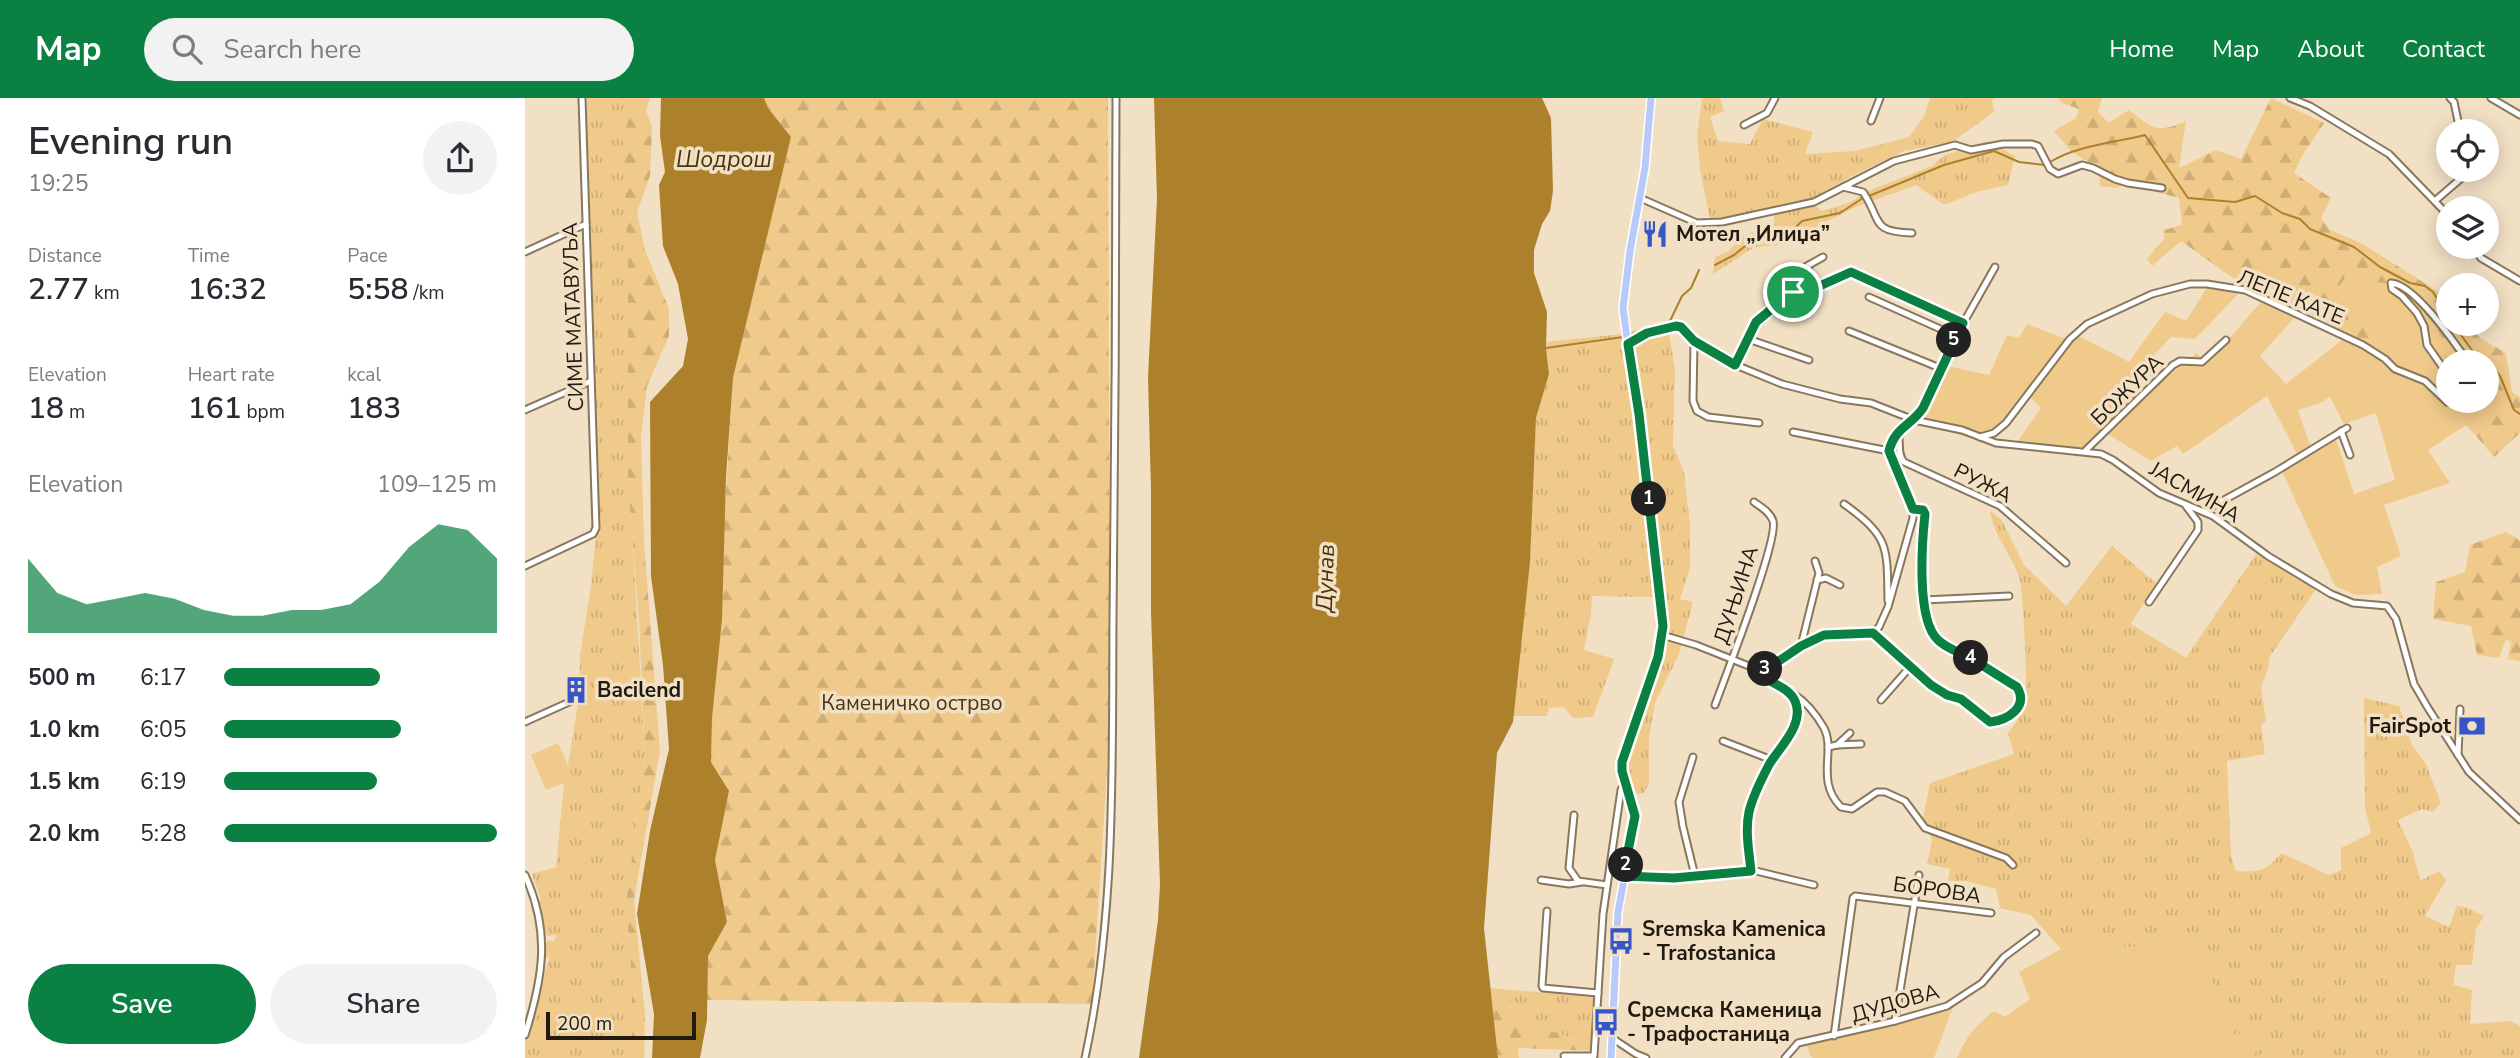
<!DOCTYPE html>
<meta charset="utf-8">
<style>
:root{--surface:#fff;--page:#f2f2f3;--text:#2b2b33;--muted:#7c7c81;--accent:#0b8043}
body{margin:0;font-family:"Nunito Sans",sans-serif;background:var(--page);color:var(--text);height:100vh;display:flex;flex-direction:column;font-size:26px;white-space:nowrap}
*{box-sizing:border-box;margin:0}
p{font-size:23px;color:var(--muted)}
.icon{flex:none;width:38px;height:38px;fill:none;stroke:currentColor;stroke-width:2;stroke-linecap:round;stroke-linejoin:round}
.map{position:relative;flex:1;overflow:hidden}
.drawer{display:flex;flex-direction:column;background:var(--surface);width:525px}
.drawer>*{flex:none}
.buttons{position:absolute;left:1911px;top:21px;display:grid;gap:14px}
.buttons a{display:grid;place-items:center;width:63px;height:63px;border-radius:50%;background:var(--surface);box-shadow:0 4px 18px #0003;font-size:35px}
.scale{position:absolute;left:21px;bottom:18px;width:150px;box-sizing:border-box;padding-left:7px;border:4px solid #201a10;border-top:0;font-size:19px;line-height:24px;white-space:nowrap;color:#201a10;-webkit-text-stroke:5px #f2e0c4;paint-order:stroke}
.pin{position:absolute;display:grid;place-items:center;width:60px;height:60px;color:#fff;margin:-30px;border:4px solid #fff;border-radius:50%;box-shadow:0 2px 7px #0007}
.km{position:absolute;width:35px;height:35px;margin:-18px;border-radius:50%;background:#222;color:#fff;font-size:19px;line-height:35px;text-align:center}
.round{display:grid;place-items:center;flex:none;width:74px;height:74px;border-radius:37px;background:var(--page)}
.headline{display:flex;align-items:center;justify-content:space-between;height:119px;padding:0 28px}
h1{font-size:38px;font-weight:600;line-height:52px}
.figures{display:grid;grid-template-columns:repeat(3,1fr);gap:10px;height:119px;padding:7px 28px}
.figures div{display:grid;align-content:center}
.figures b{font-size:30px;font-weight:600}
.figures small{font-size:19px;font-weight:400}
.figures p{font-size:19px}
.chart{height:196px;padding:14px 28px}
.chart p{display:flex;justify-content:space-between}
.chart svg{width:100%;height:126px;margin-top:7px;fill:var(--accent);opacity:.7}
.button{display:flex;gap:14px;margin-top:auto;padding:14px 28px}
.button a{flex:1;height:80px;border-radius:42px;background:var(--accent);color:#fff;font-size:28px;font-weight:600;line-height:80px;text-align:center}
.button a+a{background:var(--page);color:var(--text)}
ul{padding:0 28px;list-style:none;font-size:23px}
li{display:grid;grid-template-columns:112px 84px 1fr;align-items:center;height:52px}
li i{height:18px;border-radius:9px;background:var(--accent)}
header{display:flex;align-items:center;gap:42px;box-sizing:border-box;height:98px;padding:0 35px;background:var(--accent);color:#fff}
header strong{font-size:33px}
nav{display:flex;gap:38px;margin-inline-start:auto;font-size:24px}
.search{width:490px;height:63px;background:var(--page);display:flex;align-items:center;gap:18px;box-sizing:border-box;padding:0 24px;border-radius:38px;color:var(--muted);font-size:26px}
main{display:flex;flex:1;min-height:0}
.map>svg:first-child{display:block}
</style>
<header>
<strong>Map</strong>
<div class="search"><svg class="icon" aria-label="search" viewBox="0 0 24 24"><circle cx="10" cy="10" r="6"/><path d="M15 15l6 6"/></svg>Search here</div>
<nav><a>Home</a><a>Map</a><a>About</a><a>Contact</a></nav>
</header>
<main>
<section class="drawer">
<div class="headline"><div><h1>Evening run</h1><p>19:25</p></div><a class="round"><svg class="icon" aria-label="share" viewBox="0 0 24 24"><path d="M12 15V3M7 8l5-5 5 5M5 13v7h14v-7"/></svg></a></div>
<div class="figures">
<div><p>Distance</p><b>2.77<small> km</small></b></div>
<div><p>Time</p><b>16:32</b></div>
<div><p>Pace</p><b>5:58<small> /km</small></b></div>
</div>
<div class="figures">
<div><p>Elevation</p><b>18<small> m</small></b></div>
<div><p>Heart rate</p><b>161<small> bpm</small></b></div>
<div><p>kcal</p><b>183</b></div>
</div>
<div class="chart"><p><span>Elevation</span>109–125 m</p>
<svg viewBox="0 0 160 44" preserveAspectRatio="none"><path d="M0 44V18L10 30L20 34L30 32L40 30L50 32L60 36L70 38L80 38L90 36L100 36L110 34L120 26L130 14L140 6L150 8L160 18V44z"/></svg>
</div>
<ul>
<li><b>500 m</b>6:17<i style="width:57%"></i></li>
<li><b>1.0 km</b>6:05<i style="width:65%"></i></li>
<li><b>1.5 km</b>6:19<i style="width:56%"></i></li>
<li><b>2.0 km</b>5:28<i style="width:100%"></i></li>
</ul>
<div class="button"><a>Save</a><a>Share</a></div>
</section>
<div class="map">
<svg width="1995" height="960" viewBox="0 0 1995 960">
<defs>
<pattern id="grass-tufts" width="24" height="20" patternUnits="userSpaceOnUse" patternTransform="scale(1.75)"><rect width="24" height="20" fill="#f0ca8b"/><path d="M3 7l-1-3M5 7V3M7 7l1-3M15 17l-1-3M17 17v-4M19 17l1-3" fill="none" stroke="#cead77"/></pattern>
<pattern id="forest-firs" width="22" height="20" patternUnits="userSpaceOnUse" patternTransform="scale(1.75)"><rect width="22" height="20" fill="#f0ca8b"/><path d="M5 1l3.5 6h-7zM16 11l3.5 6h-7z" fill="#cead77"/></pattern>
</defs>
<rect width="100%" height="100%" fill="#f2e0c4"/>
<g fill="url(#grass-tufts)">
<polygon points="61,0 125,0 121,12 106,12 103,176 107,433 120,656 101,805 107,880 107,960 0,960 0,942 25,857 20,861 20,845 24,842 29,844 31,837 23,838 18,833 13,803 16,801 7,776 31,769 39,685 48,681 43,667 54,599 55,557 66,488 71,436 70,267"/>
<polygon points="1177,0 1195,0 1199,13 1185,19 1193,43 1225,46 1238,21 1288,34 1280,56 1330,53 1384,39 1399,18 1405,0 1470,0 1467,2 1469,14 1427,44 1379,53 1327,78 1289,100 1193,122 1185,121 1175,72 1172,37"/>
<polygon points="1463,43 1490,58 1483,87 1451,94 1419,107 1391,87 1333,108 1254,147 1230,149 1188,176 1190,159 1204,153 1218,138 1249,126 1249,115 1289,107 1297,113 1326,104 1343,93 1407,68 1420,57"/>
<path d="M 1142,223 L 1150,272 L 1148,348 L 1159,374 L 1165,427 L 1165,470 L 1155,501 L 1168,504 L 1154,556 L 1130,605 L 1124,639 L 1124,685 L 1119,695 L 1108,696 L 1102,684 L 1096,685 C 1096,670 1095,655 1099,641 C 1113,584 1146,564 1128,499 L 1067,498 L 1066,515 L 1059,552 L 1089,561 L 1068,619 L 1048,620 L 1039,609 L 1024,610 L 1022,618 L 988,618 L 1005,464 L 1011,320 L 1024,276 L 1021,244 L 1097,236 Z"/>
<path d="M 1465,413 L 1476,421 L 1499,467 L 1541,508 L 1587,448 L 1631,485 L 1606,526 L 1661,560 L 1731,456 L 1791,491 L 1744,560 L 1743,571 L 1736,590 L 1741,623 L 1736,627 L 1740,656 L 1702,663 L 1706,757 L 1711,773 C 1736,774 1740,774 1756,755 L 1804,777 L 1816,772 L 1816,750 L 1846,735 L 1840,709 L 1839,600 L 1874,608 L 1887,647 L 1901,666 L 1916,705 L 1908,714 L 1897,711 L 1873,722 L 1888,754 L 1895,783 L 1914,773 L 1921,782 L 1900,818 L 1924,829 L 1932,808 L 1940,809 L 1959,818 L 1951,831 L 1947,867 L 1931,867 L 1928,887 L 1947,892 L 1945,926 L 1986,923 L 1995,928 L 1995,960 L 1724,960 L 1742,942 L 1708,936 L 1668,834 L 1609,849 L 1576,848 L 1552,856 L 1536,851 L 1506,817 L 1475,810 L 1471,791 L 1441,783 L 1423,783 L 1425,771 L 1402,766 L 1407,742 L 1398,720 L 1405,685 L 1489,656 L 1483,635 C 1491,625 1498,614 1500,601 C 1503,589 1498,495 1495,482 C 1488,458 1468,437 1465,413 Z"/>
<polygon points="985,892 1076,899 1073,942 1050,942 1004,924 987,913"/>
</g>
<g fill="url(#forest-firs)">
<polygon points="239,0 583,0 585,626 567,906 182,902 183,858 202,824 190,762 204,693 186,664 187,620 208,280 266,39 243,10"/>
<path d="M 1533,0 L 1577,0 L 1573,14 L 1584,25 L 1604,12 C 1628,31 1631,36 1661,23 L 1654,70 L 1691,52 L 1716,61 L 1746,0 L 1799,25 L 1777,58 L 1769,75 L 1806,100 L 1796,120 L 1805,132 L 1836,145 L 1923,200 L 1923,226 L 1942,226 L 1955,240 L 1981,255 L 1987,294 L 1995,299 L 1995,335 L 1969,359 L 1952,339 L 1956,303 L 1962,303 L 1962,264 L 1941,264 L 1918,242 L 1900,207 L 1864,186 L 1842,183 L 1829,207 L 1844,232 L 1847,253 C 1830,244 1816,232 1800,223 C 1773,207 1750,202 1734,173 L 1719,188 L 1656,143 L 1627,168 L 1622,161 L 1639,141 L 1639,132 L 1657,127 L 1654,100 L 1601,86 L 1592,90 L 1575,88 L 1574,72 L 1546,53 L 1529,33 L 1551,20 L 1554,11 L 1537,5 Z"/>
<polygon points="106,12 121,12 127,29 125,78 112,114 120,152 144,211 144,238 122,288 116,338 119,444 135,653 109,802 120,917 119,960 107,960 107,880 101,805 120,656 114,524 103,384 103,176 98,42"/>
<polygon points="1981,434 1995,442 1995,563 1983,561 1986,544 1981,541 1974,560 1952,557 1946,528 1908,521 1911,484 1940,474 1945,447"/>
<polygon points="965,890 985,892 987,913 1004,924 1050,942 1073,942 1073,953 993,950 994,960 973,960"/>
</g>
<g fill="#f0ca8b">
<polygon points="1826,170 1842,183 1864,186 1900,207 1918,242 1941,264 1923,264 1923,303 1956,303 1952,339 1941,327 1903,352 1925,385 1859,407 1876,458 1852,469 1857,496 1831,497 1810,488 1757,373 1811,341 1829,396 1870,382 1851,315 1819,326 1805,299 1793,306 1773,312 1785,347 1772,356 1742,298 1658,356 1652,348 1626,363 1576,332 1559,349 1538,352 1493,343 1516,310 1502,296 1467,337 1448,341 1392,324 1422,268 1464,277 1482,237 1494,240 1502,226 1544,242 1552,237 1604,264 1640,214 1661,223 1683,188 1706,189 1715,194 1670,241 1646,239 1601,287 1617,299 1672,255 1682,266 1736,204 1769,220 1735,258 1761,286 1822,238 1847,252 1844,232 1829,207 1822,213 1804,205"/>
<polygon points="33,645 49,681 21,692 6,657"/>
<path d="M 1668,834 L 1708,936 L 1741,937 L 1742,942 L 1724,960 L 1432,960 C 1441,939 1451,927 1469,913 L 1480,919 L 1505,901 L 1494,874 L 1536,851 L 1552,856 L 1557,843 L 1566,843 L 1576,848 L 1609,849 Z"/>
<polygon points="1428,909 1409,960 1289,960 1286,959 1282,948"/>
</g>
<g fill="#ad812b">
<polygon points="136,0 239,0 243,10 266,39 208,280 201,379 197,521 187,620 186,664 204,693 190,762 202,824 183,858 182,922 175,960 127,960 129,916 112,816 125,733 144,651 138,567 126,478 125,304 158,268 163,241 153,186 138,148 134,87 140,74 135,38"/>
<polygon points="629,0 1017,0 1026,20 1028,93 1025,113 1017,126 1009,152 1009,175 1022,214 1021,250 1024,276 1011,320 1005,464 988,624 972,655 959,830 973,960 614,960 633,822 635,787 626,514 626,392 623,279 632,101"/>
</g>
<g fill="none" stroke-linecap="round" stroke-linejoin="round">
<g stroke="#ad812b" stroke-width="2">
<path d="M 1525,64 C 1553,47 1589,45 1620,37 L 1663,100 L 1710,104 L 1730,98 L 1757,115 L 1775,121 L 1785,131 L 1829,149 L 1855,169 L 1885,185 L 1900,188 L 1908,194 L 1923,218"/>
<polyline points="1344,98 1419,67 1469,53 1494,64 1520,67"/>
<polyline points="1190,167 1209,157 1229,141 1265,135 1277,123 1315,115 1338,100"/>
<polyline points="1928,226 1952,259 1966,266 1975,278 1989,312 1995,316"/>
<polyline points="1103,237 1144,225 1157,198 1166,190 1174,172"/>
<polyline points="1021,250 1098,239"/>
</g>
<defs>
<g id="minor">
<polyline points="1765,0 1785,8 1864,56 1923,117"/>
<polyline points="1925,0 1929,4 1935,33"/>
<polyline points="1966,0 1995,17"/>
<polyline points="1346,23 1355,0"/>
<polyline points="1219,27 1242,15 1250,0"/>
<path d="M 1318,89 L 1338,94 C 1357,122 1345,134 1387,135"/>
<polyline points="1115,100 1172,125 1197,124 1289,104 1369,63 1430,47 1446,52 1478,46 1507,46 1513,48 1525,71 1533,76 1557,67 1568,70 1590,81 1603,85 1637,90"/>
<polyline points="1911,102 1940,77 1942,72"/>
<polyline points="1948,149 1956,160 1995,183"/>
<polyline points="0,154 61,126"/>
<polyline points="1291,189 1282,168 1298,159"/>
<polyline points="1344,199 1431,238"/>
<polyline points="1324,233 1415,270"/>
<polyline points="1223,241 1284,262"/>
<polyline points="1169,243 1168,303 1172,313 1183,319 1234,325"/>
<polyline points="1103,246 1122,235 1151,228 1156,229 1169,243 1201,263 1257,286 1315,301 1346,305 1389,322 1437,332 1471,345 1576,356 1588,362 1634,395 1688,418 1743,458 1806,496 1828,505 1862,508 1871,521 1889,586 1903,610 1944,674 1995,722"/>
<polyline points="1210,267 1231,224 1262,198 1289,189 1323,174 1351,183 1439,225"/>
<path d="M 1923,277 L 1902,247 L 1899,228 L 1892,215 L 1877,198 L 1867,191 L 1866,185 C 1889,186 1930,245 1943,264"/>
<polyline points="1962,291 1963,294"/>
<polyline points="0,312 66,283"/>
<path d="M 1372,333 C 1377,343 1371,355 1379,364 L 1475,408 L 1541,465"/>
<polyline points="1816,333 1825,357"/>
<polyline points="1268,334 1364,353"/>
<polyline points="1455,339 1469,335 1481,325 1545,241 1562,226 1627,196 1665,186 1682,186 1720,192 1838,247 1860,261 1870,271 1900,283 1922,304 1930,305 1934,303"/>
<polyline points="1561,352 1648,267 1655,263 1677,264 1701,242"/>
<path d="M 1319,406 C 1365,439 1362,449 1363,503"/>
<polyline points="1679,413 1750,374 1822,330"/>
<polyline points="0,468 68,436 71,430 57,0"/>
<polyline points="1292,482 1301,480 1315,487"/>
<polyline points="1399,502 1484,498"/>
<polyline points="1624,504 1673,432 1673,424 1661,408"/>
<path d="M 1348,535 L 1406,587 L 1422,598 L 1436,601 L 1465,624 C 1483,622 1504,609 1492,589 L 1410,540 C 1391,503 1397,455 1400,416 L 1398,412 L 1388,411"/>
<path d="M 1137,537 L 1171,547 L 1234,572 L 1245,569 L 1276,548 L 1299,537 L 1348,535 L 1354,529 L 1363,509 L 1388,420 L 1388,411 L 1364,353 C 1371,327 1382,331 1395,314 L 1431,238 L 1470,169"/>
<polyline points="1276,548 1294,475 1290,463"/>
<path d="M 1234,572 C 1243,586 1258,588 1270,597 C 1281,604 1292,618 1299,630 C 1311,653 1290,683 1316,709 L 1327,711 L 1352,694 L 1360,694 L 1380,703 L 1400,730 L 1481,760 L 1488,767"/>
<polyline points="1356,602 1385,569"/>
<path d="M 1190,607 C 1200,579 1254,442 1248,423 C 1245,414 1236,409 1229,404"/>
<polyline points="0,624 51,601"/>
<polyline points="1198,643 1247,662"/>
<polyline points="1312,647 1336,646"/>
<polyline points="1303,649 1312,647 1325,635"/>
<polyline points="1933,657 1935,611"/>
<polyline points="1168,659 1154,704 1158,729 1170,778"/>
<polyline points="1049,717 1044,770 1053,783 1082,787"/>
<path d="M 1226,773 C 1224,753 1219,732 1224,713 C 1228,696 1237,679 1246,664 C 1258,643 1283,621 1266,596"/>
<path d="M 0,777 C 26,834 18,880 0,937"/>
<polyline points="1098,778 1149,780 1231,773 1289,787"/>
<polyline points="1016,782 1044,786 1057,784"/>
<polyline points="1022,813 1017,888 1018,890 1073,895"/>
<polyline points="1370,923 1394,777"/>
<polyline points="1309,938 1328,800 1330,798 1466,815"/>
<polyline points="1087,940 1111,956 1121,960"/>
<polyline points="1039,958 1069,958 1078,816 1096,692 1101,683"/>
<path d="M 560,960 C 591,817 587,669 588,523 C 590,349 591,174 591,0"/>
<polyline points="1260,960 1273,945 1370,923 1422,908 1457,885 1479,859 1511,835"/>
</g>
<path id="major" d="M 1086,960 L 1093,814 L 1110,723 C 1109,702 1097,684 1097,664 L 1130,567 L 1137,537 L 1137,517 L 1131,457 L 1098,210 L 1105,153 L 1120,70 L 1126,0"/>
</defs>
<use href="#minor" stroke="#87775d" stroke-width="9"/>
<use href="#major" stroke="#fff" stroke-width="10"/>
<use href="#minor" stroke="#fff" stroke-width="5"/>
<use href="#major" stroke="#b8cafa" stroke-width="7"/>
</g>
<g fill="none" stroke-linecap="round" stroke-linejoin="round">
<defs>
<path id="route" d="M 1326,174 L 1438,225 L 1398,310 C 1386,328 1370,329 1364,353 L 1388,411 L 1398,412 L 1400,416 C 1397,444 1391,522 1413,542 C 1421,550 1432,553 1441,558 C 1458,567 1475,579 1492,589 C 1504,609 1483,622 1465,624 L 1436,601 L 1422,597 L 1406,587 L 1348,535 L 1299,537 L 1276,548 L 1245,569 L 1234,572 C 1243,587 1263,587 1270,603 C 1280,625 1256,648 1245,665 C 1237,680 1228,697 1224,714 C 1220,733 1224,754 1226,773 L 1149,780 L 1098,778 L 1110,718 L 1097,673 L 1097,664 L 1133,559 L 1138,528 L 1114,316 L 1103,246 L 1122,235 L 1151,228 L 1156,229 L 1169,243 L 1210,267 L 1231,224 L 1262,198 L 1290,190 Z"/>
</defs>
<use href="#route" stroke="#fff" stroke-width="14"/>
<use href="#route" stroke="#0b8043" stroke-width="9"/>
</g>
<defs>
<symbol id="restaurant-bare" viewBox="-9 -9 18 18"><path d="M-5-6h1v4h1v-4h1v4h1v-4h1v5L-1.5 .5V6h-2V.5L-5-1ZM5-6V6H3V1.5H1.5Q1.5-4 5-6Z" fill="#3655c6" stroke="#f2e0c4" stroke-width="2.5" paint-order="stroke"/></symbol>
<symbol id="building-bare" viewBox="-9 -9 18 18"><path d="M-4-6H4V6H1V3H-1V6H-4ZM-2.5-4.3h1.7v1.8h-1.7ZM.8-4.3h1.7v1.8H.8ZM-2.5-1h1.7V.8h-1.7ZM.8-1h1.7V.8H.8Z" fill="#3655c6" stroke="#f2e0c4" stroke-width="2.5" paint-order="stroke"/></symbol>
<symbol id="bank-bare" viewBox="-9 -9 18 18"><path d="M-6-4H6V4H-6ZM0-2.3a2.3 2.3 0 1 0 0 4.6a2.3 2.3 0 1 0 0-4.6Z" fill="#3655c6" stroke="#f2e0c4" stroke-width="2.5" paint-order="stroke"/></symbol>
<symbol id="bus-bare" viewBox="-9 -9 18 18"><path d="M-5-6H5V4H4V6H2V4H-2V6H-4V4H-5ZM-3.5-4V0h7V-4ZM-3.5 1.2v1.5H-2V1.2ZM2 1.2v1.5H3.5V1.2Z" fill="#3655c6" stroke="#f2e0c4" stroke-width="2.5" paint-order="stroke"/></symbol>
</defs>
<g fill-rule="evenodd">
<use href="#restaurant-bare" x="1111" y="117" width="38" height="38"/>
<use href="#building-bare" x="32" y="573" width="38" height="38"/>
<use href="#bank-bare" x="1928" y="609" width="38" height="38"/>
<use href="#bus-bare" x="1077" y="824" width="38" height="38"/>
<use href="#bus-bare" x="1062" y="905" width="38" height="38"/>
</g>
<g text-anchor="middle" stroke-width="7" stroke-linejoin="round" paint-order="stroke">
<g font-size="21" font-weight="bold" fill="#201a10" stroke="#f2e0c4" text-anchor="start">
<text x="1151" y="143">Мотел „Илиџа”</text>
<text x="72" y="599">Bacilend</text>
<text x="1926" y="635" text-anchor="end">FairSpot</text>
<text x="1117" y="838">Sremska Kamenica<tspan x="1117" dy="24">- Trafostanica</tspan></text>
<text x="1102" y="919">Сремска Каменица<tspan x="1102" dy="24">- Трафостаница</tspan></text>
</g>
<g font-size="21" fill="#201a10" stroke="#f2e0c4">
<text transform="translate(1766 199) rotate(22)" y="7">ЛЕПЕ КАТЕ</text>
<text transform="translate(48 219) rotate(-92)" y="7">СИМЕ МАТАВУЉА</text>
<text transform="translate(1602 292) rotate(-44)" y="7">БОЖУРА</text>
<text transform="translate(1458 385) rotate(27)" y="7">РУЖА</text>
<text transform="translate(1670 394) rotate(30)" y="7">ЈАСМИНА</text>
<text transform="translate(1211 497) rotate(-72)" y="7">ДУЊИНА</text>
<text transform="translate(1412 792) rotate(8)" y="7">БОРОВА</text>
<text transform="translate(1370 905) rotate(-16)" y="7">ДУДОВА</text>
</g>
<g font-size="21" fill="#493613" stroke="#f2e0c4">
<text x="387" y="612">Каменичко острво</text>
</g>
<g font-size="23" font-style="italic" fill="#46330f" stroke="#f2e0c4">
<text x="199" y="69">Шодрош</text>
<text transform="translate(800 480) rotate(-88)" y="8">Дунав</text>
</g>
</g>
</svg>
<div class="buttons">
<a><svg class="icon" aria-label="locate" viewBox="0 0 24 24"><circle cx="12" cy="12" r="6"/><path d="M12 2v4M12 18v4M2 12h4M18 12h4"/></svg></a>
<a><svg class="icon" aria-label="layers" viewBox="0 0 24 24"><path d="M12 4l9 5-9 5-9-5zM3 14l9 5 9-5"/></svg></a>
<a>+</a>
<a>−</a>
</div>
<div class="scale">200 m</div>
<div class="pin" style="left:1268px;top:194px;background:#1e9e55"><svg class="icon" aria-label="arrive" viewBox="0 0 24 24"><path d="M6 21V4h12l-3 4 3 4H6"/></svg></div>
<b class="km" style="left:1124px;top:401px">1</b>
<b class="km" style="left:1101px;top:767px">2</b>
<b class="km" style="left:1240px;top:571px">3</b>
<b class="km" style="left:1446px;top:560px">4</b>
<b class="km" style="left:1429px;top:242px">5</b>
</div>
</main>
